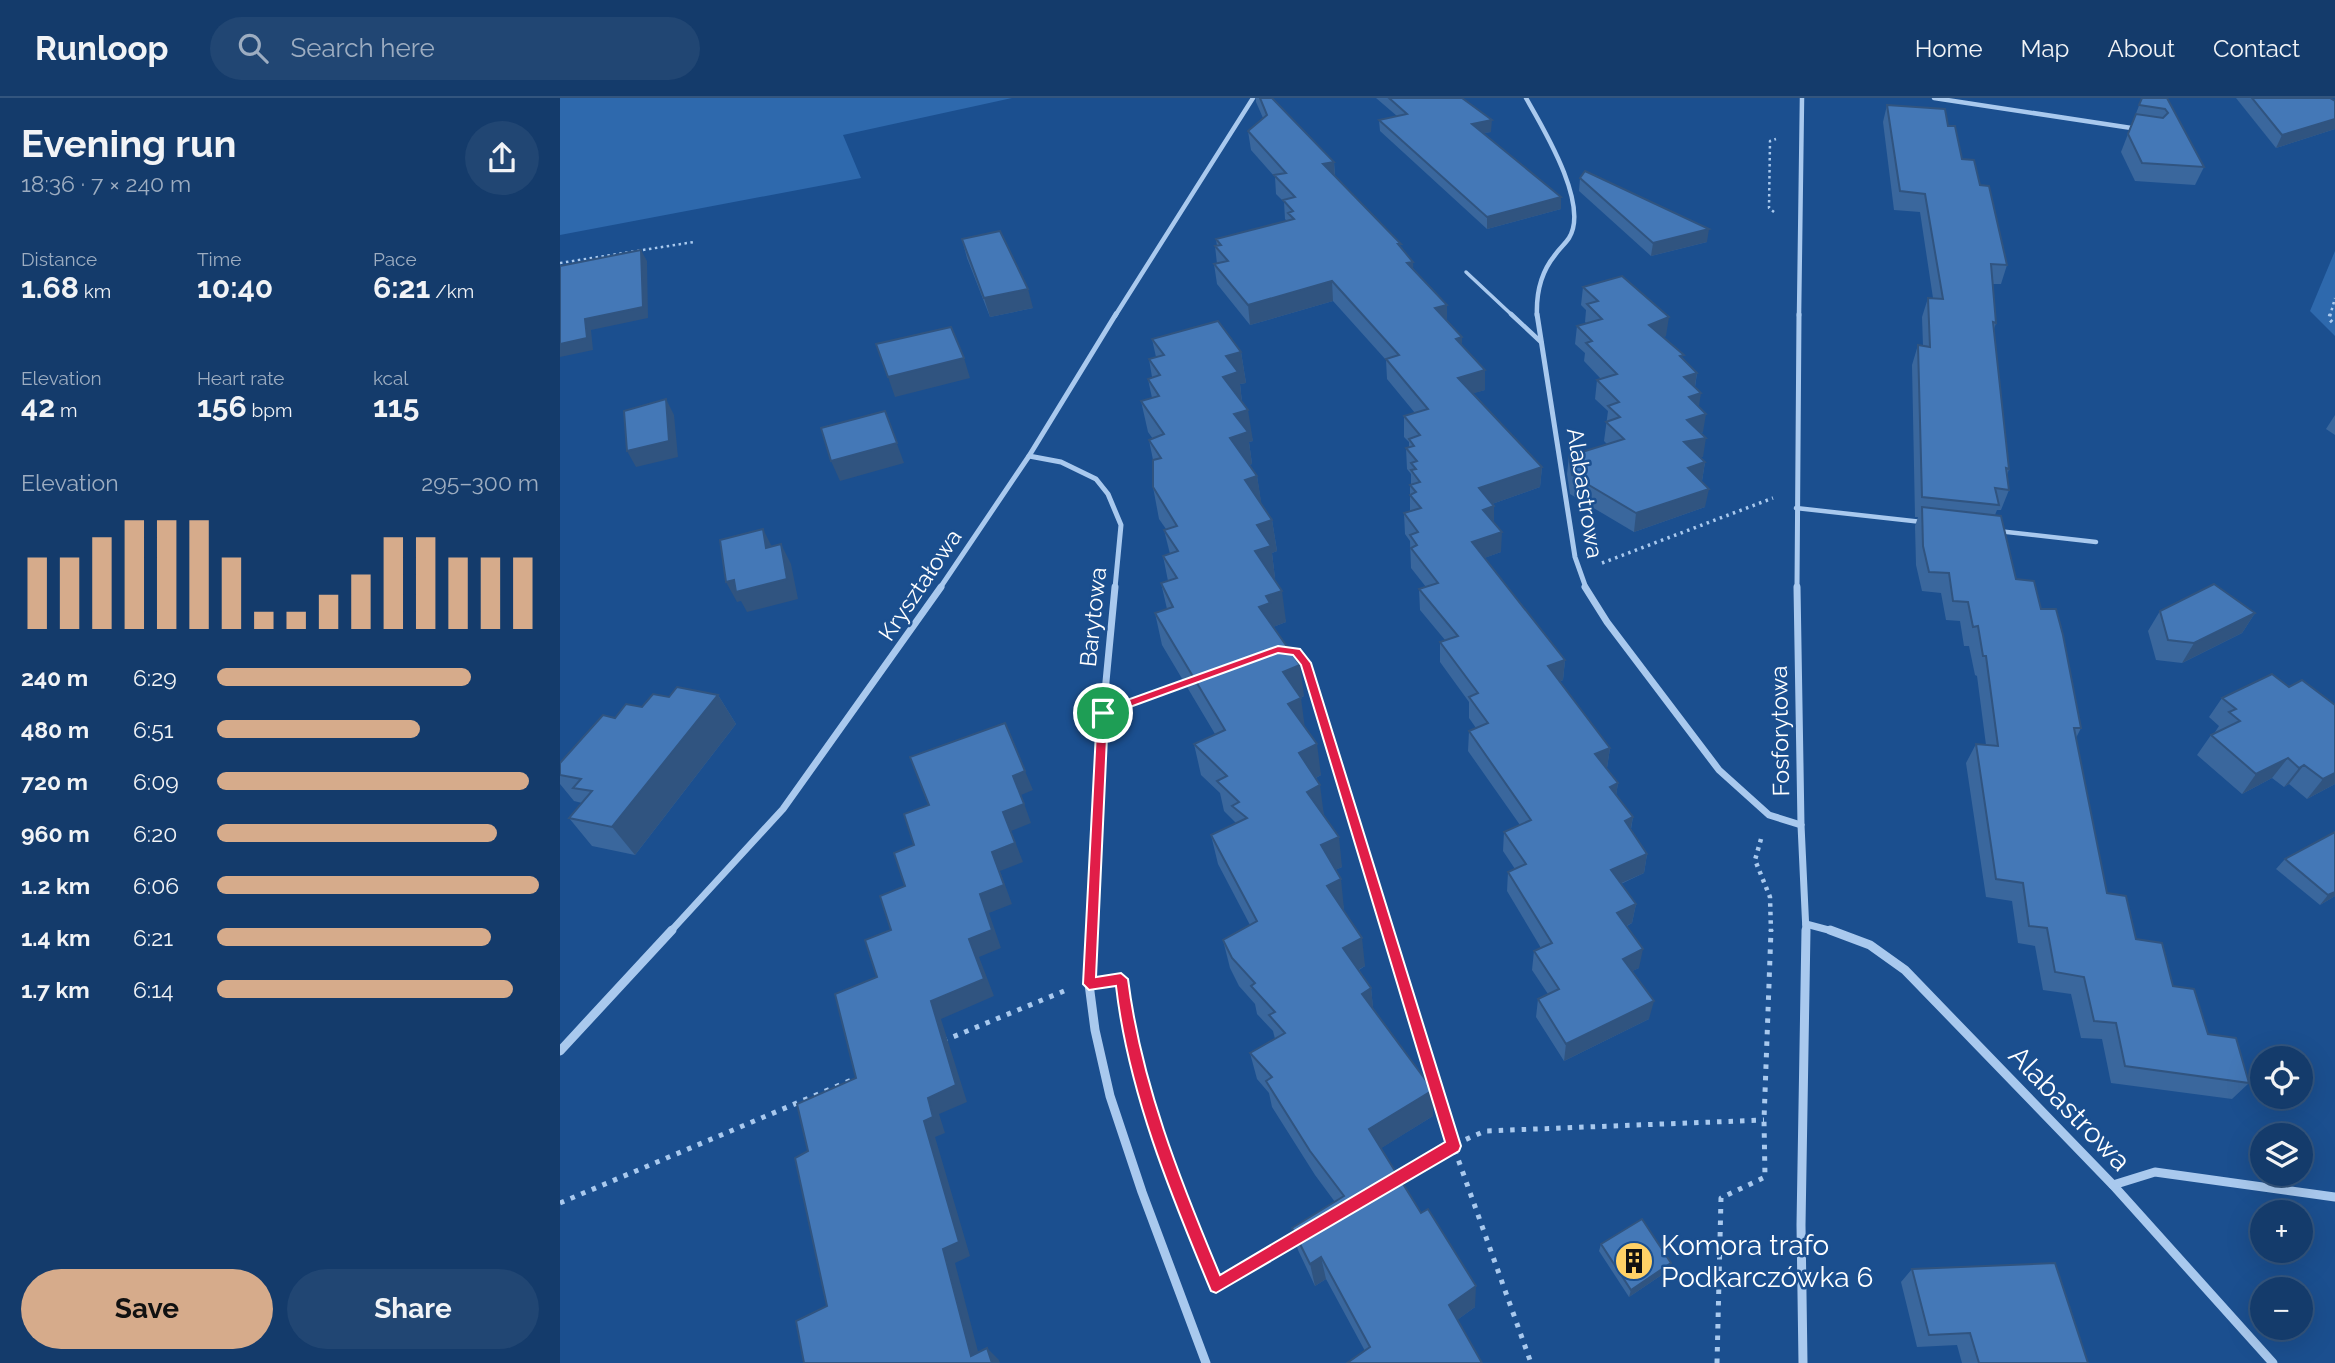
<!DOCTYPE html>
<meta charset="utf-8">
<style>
:root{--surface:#143b6b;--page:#214673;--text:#f1f3f6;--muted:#9dadc1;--line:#33557e;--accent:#d6ab8b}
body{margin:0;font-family:Raleway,sans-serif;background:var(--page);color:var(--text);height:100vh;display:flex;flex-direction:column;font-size:26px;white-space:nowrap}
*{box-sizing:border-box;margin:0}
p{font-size:23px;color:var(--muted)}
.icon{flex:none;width:38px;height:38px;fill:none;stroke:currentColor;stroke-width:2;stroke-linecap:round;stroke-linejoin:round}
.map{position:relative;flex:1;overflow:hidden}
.side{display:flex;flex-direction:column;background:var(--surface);width:560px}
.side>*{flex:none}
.buttons{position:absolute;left:1690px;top:948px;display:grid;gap:14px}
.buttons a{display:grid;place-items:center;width:63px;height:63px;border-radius:50%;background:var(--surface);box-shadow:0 7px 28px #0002,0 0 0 2px var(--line);font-size:35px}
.pin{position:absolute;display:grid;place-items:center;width:60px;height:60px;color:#fff;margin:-30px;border:4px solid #fff;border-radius:50%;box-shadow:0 2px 7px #0007}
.round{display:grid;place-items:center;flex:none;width:74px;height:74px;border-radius:37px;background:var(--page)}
.overview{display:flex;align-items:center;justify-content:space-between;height:119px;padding:0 21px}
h1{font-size:38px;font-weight:700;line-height:52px}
.figures{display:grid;grid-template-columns:repeat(3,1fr);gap:10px;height:119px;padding:7px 21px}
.figures div{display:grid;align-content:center}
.figures b{font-size:30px;font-weight:700}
.figures small{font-size:19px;font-weight:400}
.figures p{font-size:19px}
.chart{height:196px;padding:14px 21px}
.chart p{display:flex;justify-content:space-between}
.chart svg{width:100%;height:126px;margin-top:7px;stroke:var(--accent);stroke-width:6}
.button{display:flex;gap:14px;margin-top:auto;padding:14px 21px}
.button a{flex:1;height:80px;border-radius:42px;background:var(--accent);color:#111;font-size:28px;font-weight:700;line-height:80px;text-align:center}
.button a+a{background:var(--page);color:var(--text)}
ul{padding:0 21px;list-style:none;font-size:23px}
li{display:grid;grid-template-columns:112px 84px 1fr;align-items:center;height:52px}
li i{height:18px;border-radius:9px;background:var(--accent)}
header{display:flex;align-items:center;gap:42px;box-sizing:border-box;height:98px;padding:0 35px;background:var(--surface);border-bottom:2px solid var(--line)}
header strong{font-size:33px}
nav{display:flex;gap:38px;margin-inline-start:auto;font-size:24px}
.search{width:490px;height:63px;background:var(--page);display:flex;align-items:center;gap:18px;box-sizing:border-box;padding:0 24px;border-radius:38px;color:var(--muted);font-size:26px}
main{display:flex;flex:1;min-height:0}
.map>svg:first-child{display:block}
</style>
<header>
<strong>Runloop</strong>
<div class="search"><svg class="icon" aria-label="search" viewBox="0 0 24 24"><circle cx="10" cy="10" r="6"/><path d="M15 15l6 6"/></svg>Search here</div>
<nav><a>Home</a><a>Map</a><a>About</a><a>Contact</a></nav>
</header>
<main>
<section class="side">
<div class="overview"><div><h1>Evening run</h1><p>18:36 · 7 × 240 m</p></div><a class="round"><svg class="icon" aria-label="share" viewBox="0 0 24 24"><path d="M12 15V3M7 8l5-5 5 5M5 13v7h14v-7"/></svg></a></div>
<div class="figures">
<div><p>Distance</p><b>1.68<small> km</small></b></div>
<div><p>Time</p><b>10:40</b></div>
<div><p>Pace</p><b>6:21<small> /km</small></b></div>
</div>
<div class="figures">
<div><p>Elevation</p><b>42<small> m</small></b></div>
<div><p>Heart rate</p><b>156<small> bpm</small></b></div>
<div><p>kcal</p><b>115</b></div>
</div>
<div class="chart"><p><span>Elevation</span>295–300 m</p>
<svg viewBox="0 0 160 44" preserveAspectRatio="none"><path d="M5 44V19M15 44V19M25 44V12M35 44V6M45 44V6M55 44V6M65 44V19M75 44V38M85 44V38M95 44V32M105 44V25M115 44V12M125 44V12M135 44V19M145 44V19M155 44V19"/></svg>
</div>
<ul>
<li><b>240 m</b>6:29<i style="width:79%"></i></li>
<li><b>480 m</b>6:51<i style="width:63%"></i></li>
<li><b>720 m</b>6:09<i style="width:97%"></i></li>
<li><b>960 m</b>6:20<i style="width:87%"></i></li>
<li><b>1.2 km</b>6:06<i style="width:100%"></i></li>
<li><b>1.4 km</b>6:21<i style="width:85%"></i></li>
<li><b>1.7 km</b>6:14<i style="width:92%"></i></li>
</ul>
<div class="button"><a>Save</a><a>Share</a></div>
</section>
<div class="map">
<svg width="1775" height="1265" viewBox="0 0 1775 1265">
<rect width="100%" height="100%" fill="#1b4f8f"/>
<g fill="#2e69ad">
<polygon points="0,0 452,0 283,37 301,80 0,137"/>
<polygon points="1775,153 1775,238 1750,213"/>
</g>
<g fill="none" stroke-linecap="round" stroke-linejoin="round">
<g stroke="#a9c9ee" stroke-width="2.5" stroke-dasharray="2.5 3.5" stroke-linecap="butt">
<polyline points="1214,114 1209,110 1210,43 1216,41"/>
<polyline points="0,165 134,144"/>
<polyline points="1770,218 1775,200"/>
</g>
<g stroke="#a9c9ee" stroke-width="3.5" stroke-dasharray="2.5 4.5" stroke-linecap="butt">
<polyline points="1770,216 1769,221 1775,227"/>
<polyline points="1042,465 1213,400"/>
</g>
<g stroke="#a9c9ee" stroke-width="4.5" stroke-dasharray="3.5 5" stroke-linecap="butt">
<polyline points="724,552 736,554 746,565 828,834"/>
<polyline points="569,605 630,583"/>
<polyline points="1201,741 1195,762 1210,799 1211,834"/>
</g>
<g stroke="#a9c9ee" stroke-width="5" stroke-dasharray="4.5 7" stroke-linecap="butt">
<polyline points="827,832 893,1047 971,1265"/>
<path d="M 557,882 L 561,881 C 578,988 615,1087 656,1187 L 738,1139"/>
<polyline points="383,943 504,893"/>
<polyline points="836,1081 893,1047 925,1033 1204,1022"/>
<polyline points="0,1105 301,978"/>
<polyline points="1157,1265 1161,1100 1205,1079 1204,1022 1211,832"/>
</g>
<polyline stroke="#a9c9ee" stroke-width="3.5" points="906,174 953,218"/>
<g stroke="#a9c9ee" stroke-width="4.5">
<polyline points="951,216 981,244"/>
<polyline points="1236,410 1362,424"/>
<polyline points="1438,433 1536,444"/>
</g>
<g stroke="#a9c9ee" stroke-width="4.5">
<path d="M 966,0 C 983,30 1030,107 1009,140 C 1005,146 999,151 995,157 C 981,174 976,195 977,218"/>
<polyline points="1374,0 1578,31"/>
<polyline points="555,218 693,0"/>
<polyline points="1239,218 1242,0"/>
</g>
<g stroke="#a9c9ee" stroke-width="5">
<polyline points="977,216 1015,459 1026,490"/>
<polyline points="469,358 501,364 536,381 548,396 561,427 555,490"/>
<polyline points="380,490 469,358 556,216"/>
<polyline points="1237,490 1239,216"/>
</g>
<g stroke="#a9c9ee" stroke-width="7">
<polyline points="1025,489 1047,524 1159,672 1209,717 1241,727"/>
<polyline points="1237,489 1241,727 1246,834"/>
<polyline points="1246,826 1276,834"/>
<polyline points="110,834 223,711 381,489"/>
<polyline points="532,834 543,615 555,489"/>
</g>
<g stroke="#a9c9ee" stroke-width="9">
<polyline points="532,832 529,886 535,932 550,998 582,1094 646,1265"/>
<polyline points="1270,832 1310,847 1345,872 1553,1087 1713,1265"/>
<polyline points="0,953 112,832"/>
<polyline points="1553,1087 1595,1074 1775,1099"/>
<polyline points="1243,1265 1241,1127 1246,832"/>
</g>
</g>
<g fill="#3a679d">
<polygon points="696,0 712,0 774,64 775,78 841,149 853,172 887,207 887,223 902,239 902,247 925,292 913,295 982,369 980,389 932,406 934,408 934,424 941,454 924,460 1005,562 1003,582 999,584 1050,650 1047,670 1046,670 1058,685 1056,697 1073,719 1071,731 1087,756 1084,775 1061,786 1076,806 1072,825 1067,828 1079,870 1072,873 1089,921 1004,963 976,919 978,901 988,896 972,872 974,853 981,850 947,793 948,774 955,771 943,753 944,734 960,727 908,653 909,633 916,630 909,620 909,604 880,564 880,544 885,542 860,512 859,491 866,489 851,470 850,443 845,436 844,415 850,414 850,387 851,387 851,376 847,371 846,350 849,349 849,344 844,339 844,318 855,315 827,281 826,262 773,203 690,227 657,186 654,166 657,166 655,148 657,148 656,141 727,123 725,121 724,104 716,96 715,79 691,52 688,33 703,20 696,4"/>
<polygon points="816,0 902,0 931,34 923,35 1001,99 1001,111 927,131 820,33 819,22 837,18"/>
<polygon points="1582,0 1607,0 1644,69 1635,87 1575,83 1561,54"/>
<polygon points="1676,0 1770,0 1775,3 1775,31 1716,50"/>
<polygon points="1327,7 1388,28 1402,61 1420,87 1447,167 1441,186 1433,186 1436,225 1434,231 1449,371 1447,377 1449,392 1441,412 1437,412 1435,417 1456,481 1481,511 1521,630 1516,640 1547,795 1576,841 1613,888 1648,936 1689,985 1672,1001 1551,985 1542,941 1521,940 1511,896 1483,892 1475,848 1458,845 1452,803 1426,799 1406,665 1416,646 1426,647 1417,578 1415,577 1409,548 1404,548 1400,523 1386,522 1381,495 1362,493 1356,467 1355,428 1358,419 1355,419 1352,267 1358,247 1363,248 1362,219 1368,200 1373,200 1360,114 1334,112 1323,24"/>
<polygon points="1020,80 1147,144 1091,158 1019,93"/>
<polygon points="402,141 473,210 430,219 407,160"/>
<polygon points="1023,189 1106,238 1102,239 1123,261 1137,275 1135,289 1143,334 1141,335 1143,359 1140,359 1145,364 1142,383 1145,409 1074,434 1010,396 1007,376 1009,358 1047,346 1044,343 1048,313 1035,301 1037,282 1041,281 1024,263 1025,255 1015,246 1017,228 1026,225 1025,224 1026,212 1021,207"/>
<polygon points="592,241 681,254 686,285 680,286 682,304 693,343 689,344 692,366 689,367 697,378 701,405 712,422 717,453 712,455 715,480 713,480 726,524 713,529 744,598 740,600 744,628 761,677 756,680 764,718 782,769 775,772 784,811 783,811 805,868 799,872 811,890 813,910 873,1018 821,1050 915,1209 897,1222 805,1253 766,1181 755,1188 738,1152 732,1130 775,1104 755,1077 712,1009 709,995 697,981 690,955 715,941 713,933 697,916 695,906 679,888 670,870 663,842 690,827 658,766 651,737 676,725 664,713 660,695 641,677 634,646 655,636 602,547 595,515 607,511 601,485 608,483 603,458 610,456 604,432 606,431 599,421 593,389 593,362 589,342 593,341 588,334 581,303 592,300 588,281 592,279 589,261 596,259"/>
<polygon points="1775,317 1775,337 1766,331"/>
<polygon points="1600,513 1695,515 1682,535 1622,565 1596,562 1588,533"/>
<polygon points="1729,589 1775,607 1775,686 1747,701 1729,686 1724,689 1712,680 1682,696 1637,657 1651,637 1656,635 1655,634 1659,628 1649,619 1662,600"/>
<polygon points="158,597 176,626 75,757 32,748 9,720 22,705 14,703 0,686 0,665 55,620 109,599"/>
<polygon points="1775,734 1775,798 1760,807 1716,771 1725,761"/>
<polygon points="1041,1146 1109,1172 1069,1199 1039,1153"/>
<polygon points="1352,1171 1528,1265 1402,1265 1397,1247 1357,1249 1341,1184"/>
</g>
<g fill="#305480">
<polygon points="1775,21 1775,31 1716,50 1722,37"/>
<polygon points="932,22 931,34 911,37 912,26"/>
<polygon points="774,64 775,82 763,66"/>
<polygon points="1001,99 1001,111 927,131 927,119"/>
<polygon points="1149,131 1147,144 1091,158 1093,145"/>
<polygon points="81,152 87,163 88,220 31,232 33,252 0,259 0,246 25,221"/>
<polygon points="853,164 854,183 847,165"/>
<polygon points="772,183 773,203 690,227 688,207"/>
<polygon points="468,191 473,210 430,219 424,200"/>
<polygon points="887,207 887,227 875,210"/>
<polygon points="1109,219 1106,238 1086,246 1089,227"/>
<polygon points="902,239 902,259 896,241"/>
<polygon points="681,254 686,285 680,286 682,305 663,279 666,258"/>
<polygon points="404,260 410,280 335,299 328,279"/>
<polygon points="925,272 925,292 898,300 898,280"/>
<polygon points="1137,275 1134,293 1124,279"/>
<polygon points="1141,295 1138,314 1129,299"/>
<polygon points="106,301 114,317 118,359 76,369 67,353"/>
<polygon points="688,312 693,343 689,344 692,366 675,371 670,340 674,316"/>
<polygon points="325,313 344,365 280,383 271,363"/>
<polygon points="1146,316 1143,334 1124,340 1127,322"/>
<polygon points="1146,340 1143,359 1121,363 1124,344"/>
<polygon points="1145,364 1142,383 1128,370"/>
<polygon points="982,369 980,389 918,411 919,390"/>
<polygon points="697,378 702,409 685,382"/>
<polygon points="1149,391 1145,409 1074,434 1076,415"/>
<polygon points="934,408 934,429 923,412"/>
<polygon points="712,422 717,453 712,455 715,480 700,485 695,453 697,427"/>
<polygon points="203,431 213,451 206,450"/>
<polygon points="942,434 941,454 911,465 912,444"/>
<polygon points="221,446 231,466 238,501 187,514 181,503 177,504 166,484"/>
<polygon points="722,493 726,524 713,529 699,509 706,498"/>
<polygon points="1695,515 1682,535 1622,565 1634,545"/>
<polygon points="1005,562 1003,582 986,589 988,568"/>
<polygon points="740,567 744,598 727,605 723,574"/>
<polygon points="158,597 176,626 75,757 52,729"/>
<polygon points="741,600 745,631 728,606"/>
<polygon points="757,646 761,677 744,686 739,655"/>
<polygon points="1050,650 1047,670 1032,676 1035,656"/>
<polygon points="1728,660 1712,680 1682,696 1696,676"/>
<polygon points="1744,667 1729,686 1724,689 1739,670"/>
<polygon points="465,673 473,692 461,697 471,725 451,733 463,764 440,773 452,806 429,815 441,850 419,859 434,898 381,921 407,1004 379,1016 385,1035 375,1039 410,1158 395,1165 421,1265 411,1258 383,1151 364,1023 371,903 409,841 420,796 453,678"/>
<polygon points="1775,675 1775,686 1747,701 1763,681"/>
<polygon points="1058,685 1055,705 1050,689"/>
<polygon points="760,687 764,718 747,694"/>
<polygon points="1073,719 1069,739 1065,723"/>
<polygon points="779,739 782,769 764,777 761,747"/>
<polygon points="1087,756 1084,775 1048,791 1051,772"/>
<polygon points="781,781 784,811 771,818 767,788"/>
<polygon points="1775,794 1775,798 1760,807 1768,797"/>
<polygon points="1076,806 1072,825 1054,834 1057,815"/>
<polygon points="802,840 805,868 787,878 783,850"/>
<polygon points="1083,851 1079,870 1059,879 1063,861"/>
<polygon points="811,890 814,918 802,896"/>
<polygon points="1094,903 1089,921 1004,963 1006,946"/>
<polygon points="873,992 873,1018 812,1056 809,1031"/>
<polygon points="761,1159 766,1181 755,1188 750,1166"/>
<polygon points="1111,1165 1109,1172 1069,1199 1071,1192"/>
<polygon points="916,1188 915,1209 889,1228 889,1207"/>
<polygon points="427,1250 439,1262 440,1265 432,1265"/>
</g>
<g fill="#4478b7" stroke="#305480" stroke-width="2">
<polygon points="700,0 712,0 774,64 763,66 841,146 838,146 853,164 847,165 887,207 875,210 902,239 896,241 925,272 898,280 982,369 919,390 934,408 923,412 942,434 912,444 1005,562 988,568 1050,650 1035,656 1058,685 1050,689 1073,719 1065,723 1087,756 1051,772 1076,806 1057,815 1083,851 1063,861 1094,903 1006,946 978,901 999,891 974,853 992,845 948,774 966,766 944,734 971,722 909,633 928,625 909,599 918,595 880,544 898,538 859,491 878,485 851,450 857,447 850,437 858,434 844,415 861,410 850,397 856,394 850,387 860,384 851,372 856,371 851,365 857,363 846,350 854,348 849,341 860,337 844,318 868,311 826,261 839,257 772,183 688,207 654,166 668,163 655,148 661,147 656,141 734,121 728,115 733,113 723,102 735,99 714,77 726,75 688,33 707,17"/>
<polygon points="829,0 902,0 932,22 912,26 1001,99 927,119 819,22 847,16"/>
<polygon points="1582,0 1607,0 1644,69 1582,65 1568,36 1576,16 1603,20 1608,15 1605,11 1579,7"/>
<polygon points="1692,0 1770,0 1775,3 1775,21 1722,37"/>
<polygon points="1327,7 1385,11 1388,28 1395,28 1402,61 1414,62 1420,87 1429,88 1447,167 1431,166 1436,225 1433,224 1449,371 1446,370 1449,392 1435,390 1439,407 1362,399 1358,247 1370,249 1368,200 1383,201 1365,96 1340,93"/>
<polygon points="1025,73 1149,131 1093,145 1020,80"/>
<polygon points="440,133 468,191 424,200 402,141"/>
<polygon points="81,152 83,209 25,221 27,240 0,246 0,168"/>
<polygon points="1062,178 1109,219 1089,227 1124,257 1120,258 1137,275 1124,279 1141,295 1129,299 1146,316 1127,322 1146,340 1124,344 1145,364 1128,370 1149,391 1076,415 1012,377 1009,358 1064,341 1046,324 1060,319 1048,308 1059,304 1037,282 1057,276 1026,245 1032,243 1017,228 1042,221 1027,206 1038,203 1023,189"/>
<polygon points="658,223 681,254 666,258 678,274 663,279 688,312 674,316 688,334 670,340 697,378 685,382 712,422 697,427 711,448 695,453 722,493 706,498 710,505 699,509 740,567 723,574 741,600 728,606 757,646 739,655 760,687 747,694 779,739 761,747 781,781 767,788 802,840 783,850 811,890 802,896 873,992 809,1031 861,1115 868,1111 916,1188 889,1207 922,1265 787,1265 810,1249 761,1159 750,1166 732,1130 784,1098 750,1053 706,983 712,979 690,955 725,935 709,917 715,914 691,888 695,885 672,860 663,842 697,823 651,737 687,720 672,708 679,704 657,683 667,678 634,646 665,632 595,515 613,509 601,485 617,480 603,458 618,453 604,432 617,428 593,389 593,362 601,360 589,342 604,336 581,303 599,298 588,281 600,277 589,261 604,257 592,241"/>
<polygon points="391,229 404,260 328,279 316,246"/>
<polygon points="106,301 109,343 67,353 64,313"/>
<polygon points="325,313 337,345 271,363 261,330"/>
<polygon points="1362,409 1441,418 1456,481 1474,483 1481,511 1496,511 1503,537 1521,630 1514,630 1547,795 1566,798 1576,841 1602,845 1613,888 1634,891 1648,936 1676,940 1689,985 1565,968 1556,925 1534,923 1524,879 1495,874 1487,830 1469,828 1463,785 1436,781 1416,646 1438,648 1426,558 1423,558 1418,528 1413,529 1408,504 1393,503 1389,475 1369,474 1363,448"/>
<polygon points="203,431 206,450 221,446 227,481 176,494 174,482 166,484 160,442"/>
<polygon points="1654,486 1695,515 1634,545 1608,542 1600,513"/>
<polygon points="1712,576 1729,589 1742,582 1775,607 1775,675 1763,681 1744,667 1739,670 1728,660 1696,676 1651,637 1680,623 1669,614 1676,611 1662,600"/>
<polygon points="117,589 158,597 52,729 9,720 32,693 13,690 21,681 0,677 0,665 43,617 55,620 66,606 82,609 93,596 109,599"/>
<polygon points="445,625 465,673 453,678 464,706 443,714 455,745 432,754 444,787 420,796 432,832 409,841 424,881 371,903 396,987 368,1000 373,1019 364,1023 399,1144 383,1151 411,1258 427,1250 432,1265 244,1265 236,1223 267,1208 235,1060 248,1053 237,1006 296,980 275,896 317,879 305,842 331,832 320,798 345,788 334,755 354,747 344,716 369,707 350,659"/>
<polygon points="1775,734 1775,794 1768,797 1725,761"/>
<polygon points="1082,1121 1111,1165 1071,1192 1041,1146"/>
<polygon points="1495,1165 1528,1265 1419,1265 1410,1235 1369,1237 1352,1171"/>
</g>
<path fill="#e11d48" stroke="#fff" stroke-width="2" fill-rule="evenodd" d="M 718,548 L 740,551 L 751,565 L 901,1048 L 899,1053 L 656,1195 L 651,1193 C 610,1095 568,993 556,888 L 529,892 L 523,886 L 537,615 L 539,612 ZM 718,555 L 733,557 L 741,567 L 885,1044 L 660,1177 C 620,1082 581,984 568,881 L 561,875 L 536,879 L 548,617 Z"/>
<defs>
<symbol id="building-disc" viewBox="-11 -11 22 22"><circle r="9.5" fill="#ffd166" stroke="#1b4f8f"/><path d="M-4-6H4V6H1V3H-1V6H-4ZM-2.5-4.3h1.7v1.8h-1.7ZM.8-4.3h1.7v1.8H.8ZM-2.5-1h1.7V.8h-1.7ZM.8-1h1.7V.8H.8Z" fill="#111"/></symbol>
</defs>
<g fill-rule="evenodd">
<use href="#building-disc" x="1052" y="1141" width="44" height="44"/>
</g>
<g text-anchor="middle" stroke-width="5" stroke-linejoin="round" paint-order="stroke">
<g font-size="23" fill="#fff" stroke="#1b4f8f">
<text transform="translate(1025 395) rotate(81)" y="8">Alabastrowa</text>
<text transform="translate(360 487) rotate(-56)" y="8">Kryształowa</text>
<text transform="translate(533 519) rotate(-84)" y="8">Barytowa</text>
<text transform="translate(1220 633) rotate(-91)" y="8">Fosforytowa</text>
</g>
<g font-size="28" fill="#fff" stroke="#1b4f8f">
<text transform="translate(1510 1010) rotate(46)" y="10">Alabastrowa</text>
</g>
<g font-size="28" fill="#fff" stroke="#1b4f8f" text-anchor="start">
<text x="1101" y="1157">Komora trafo<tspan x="1101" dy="32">Podkarczówka 6</tspan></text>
</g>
</g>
</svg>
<div class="buttons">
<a><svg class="icon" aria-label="locate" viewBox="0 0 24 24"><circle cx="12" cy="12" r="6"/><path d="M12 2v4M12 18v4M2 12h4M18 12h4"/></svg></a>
<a><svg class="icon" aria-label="layers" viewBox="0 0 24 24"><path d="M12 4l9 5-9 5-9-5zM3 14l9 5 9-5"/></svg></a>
<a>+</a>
<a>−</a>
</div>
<div class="pin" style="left:543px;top:615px;background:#1e9e55"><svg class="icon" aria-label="arrive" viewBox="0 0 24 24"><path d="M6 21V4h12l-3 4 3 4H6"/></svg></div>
</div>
</main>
